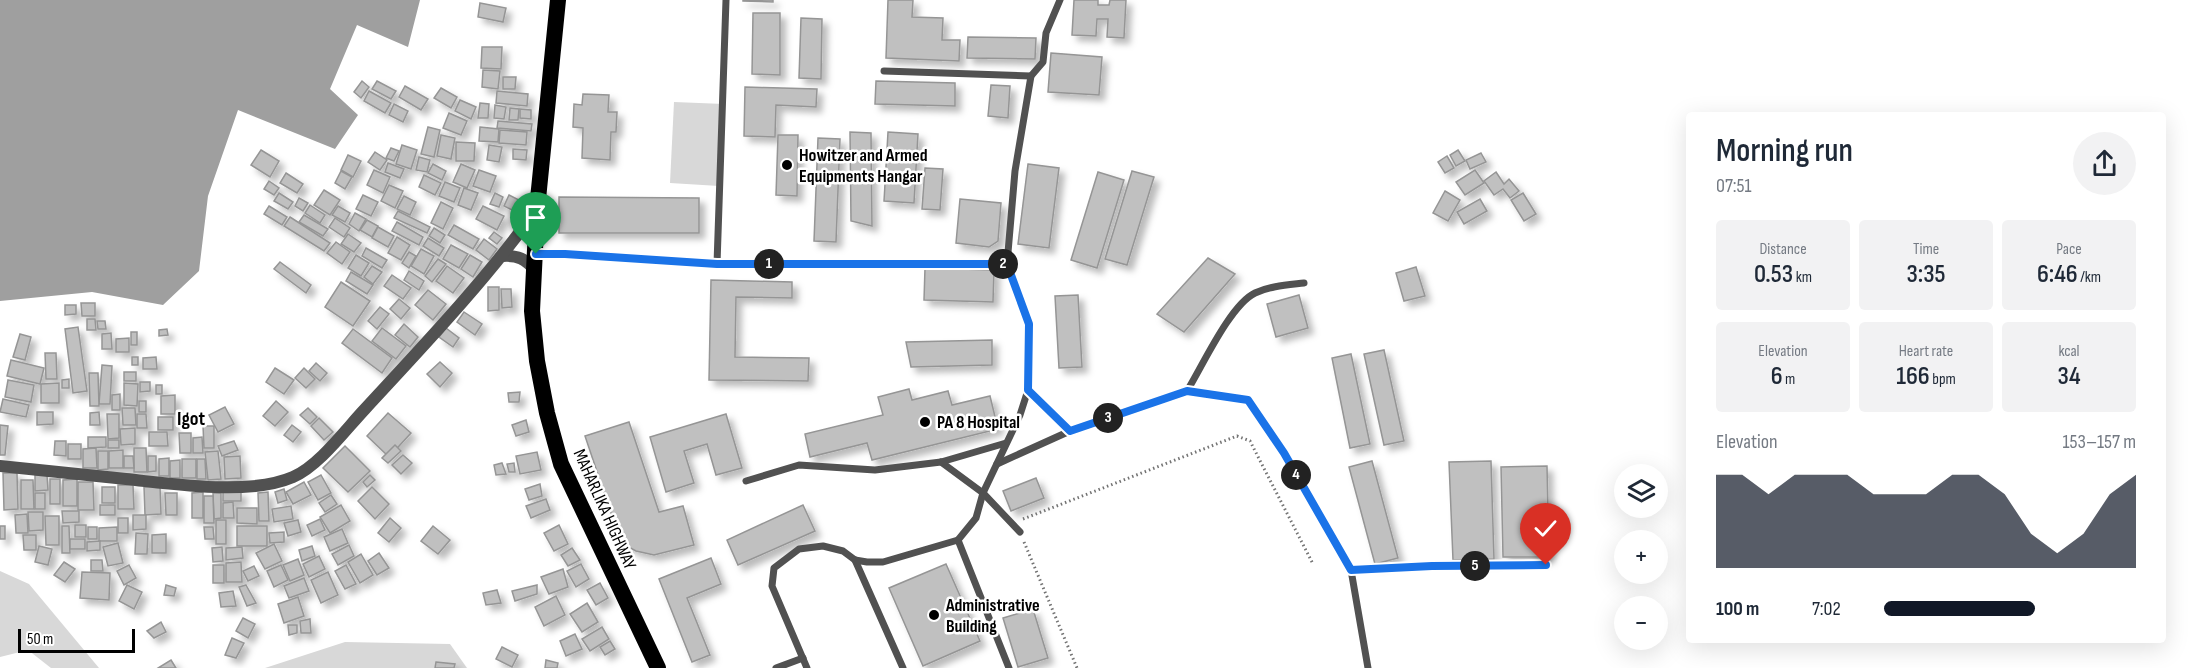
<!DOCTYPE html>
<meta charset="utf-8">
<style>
:root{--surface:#fff;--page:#f2f2f3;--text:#1f2937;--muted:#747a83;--accent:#111827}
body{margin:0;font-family:"Sofia Sans Condensed",sans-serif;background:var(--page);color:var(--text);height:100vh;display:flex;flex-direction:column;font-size:22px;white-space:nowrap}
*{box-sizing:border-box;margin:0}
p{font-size:20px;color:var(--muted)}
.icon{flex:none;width:33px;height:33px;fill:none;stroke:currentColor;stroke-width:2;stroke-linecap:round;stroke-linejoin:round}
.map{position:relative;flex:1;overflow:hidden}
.sheet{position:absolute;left:1686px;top:112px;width:480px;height:531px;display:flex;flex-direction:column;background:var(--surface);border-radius:6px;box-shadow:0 6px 24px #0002}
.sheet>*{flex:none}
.tools{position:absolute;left:1614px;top:464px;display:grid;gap:12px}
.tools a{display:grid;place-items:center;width:54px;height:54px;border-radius:50%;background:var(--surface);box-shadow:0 6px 24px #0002;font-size:30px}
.scale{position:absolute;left:18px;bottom:15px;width:117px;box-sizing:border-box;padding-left:6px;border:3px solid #000;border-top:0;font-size:16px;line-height:21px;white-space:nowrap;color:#000;-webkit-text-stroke:4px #fff;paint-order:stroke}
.pin{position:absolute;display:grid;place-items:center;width:51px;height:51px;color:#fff;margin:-62px -26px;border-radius:50% 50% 50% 0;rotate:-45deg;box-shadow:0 0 6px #0007}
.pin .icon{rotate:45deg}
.km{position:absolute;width:30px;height:30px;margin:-15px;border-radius:50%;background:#222;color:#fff;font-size:16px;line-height:30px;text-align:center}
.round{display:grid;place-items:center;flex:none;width:63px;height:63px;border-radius:32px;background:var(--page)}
.headline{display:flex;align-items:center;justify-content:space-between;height:102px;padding:0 30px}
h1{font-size:33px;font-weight:600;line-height:45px}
.stats{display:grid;grid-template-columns:repeat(3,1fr);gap:9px;height:102px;padding:6px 30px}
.stats div{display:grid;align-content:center;border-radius:6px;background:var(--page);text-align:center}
.stats b{font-size:26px;font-weight:600}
.stats small{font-size:16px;font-weight:400}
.stats p{font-size:16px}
.chart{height:168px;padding:12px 30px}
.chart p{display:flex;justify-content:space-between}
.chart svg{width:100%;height:108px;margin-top:6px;fill:var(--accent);opacity:.7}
ul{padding:0 30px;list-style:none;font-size:20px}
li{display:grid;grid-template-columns:96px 72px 1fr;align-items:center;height:45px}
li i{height:15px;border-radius:8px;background:var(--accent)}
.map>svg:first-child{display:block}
</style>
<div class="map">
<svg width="2191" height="668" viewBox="0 0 2191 668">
<defs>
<filter id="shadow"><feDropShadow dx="5.5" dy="5.5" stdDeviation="3" flood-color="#0004"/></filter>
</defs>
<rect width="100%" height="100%" fill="#fff"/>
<g fill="#d8d8d8">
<polygon points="674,102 724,104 719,186 670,183"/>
<polygon points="0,571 29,584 99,668 51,668 28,650 0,657"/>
<polygon points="345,642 450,644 467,668 265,668"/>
</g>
<polygon fill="#9f9f9f" points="0,0 420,0 408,47 357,25 330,89 358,115 335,149 238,110 208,196 199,271 163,305 92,292 0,301"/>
<g fill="#c0c0c0" stroke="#959595" stroke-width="1.5" filter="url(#shadow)">
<polygon points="743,0 773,0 773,2 743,1"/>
<polygon points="888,0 913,0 912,17 943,18 942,40 960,40 959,61 886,58"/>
<polygon points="1074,0 1098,0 1098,5 1109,5 1110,0 1126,0 1124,38 1107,37 1108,19 1097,19 1096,36 1072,35"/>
<polygon points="480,3 506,8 503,22 478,17"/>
<polygon points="753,13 780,13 780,75 752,74"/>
<polygon points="801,18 822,19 821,79 799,78"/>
<polygon points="968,37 1036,38 1035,59 967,58"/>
<polygon points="482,47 502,47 501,69 481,68"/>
<polygon points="1051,53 1102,57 1099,95 1048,92"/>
<polygon points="483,70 500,71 498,89 482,87"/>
<polygon points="503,77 516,77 515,89 503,89"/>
<polygon points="362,81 369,87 361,98 354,92"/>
<polygon points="377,81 396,91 391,99 372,89"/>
<polygon points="876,81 955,83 955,106 875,104"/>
<polygon points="991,85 1010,86 1008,118 988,116"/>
<polygon points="405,86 428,99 421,110 399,97"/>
<polygon points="745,87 817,89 816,107 776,105 775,137 744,136"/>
<polygon points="441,88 457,97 451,108 434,98"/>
<polygon points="369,91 391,103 385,113 364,101"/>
<polygon points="497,91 528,94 527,106 496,103"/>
<polygon points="583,94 609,95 608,112 617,112 616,132 611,132 610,160 582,158 583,128 573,127 574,104 582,105"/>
<polygon points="460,100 476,107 471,119 455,111"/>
<polygon points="480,103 489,104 488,118 478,118"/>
<polygon points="394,104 408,111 403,122 389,115"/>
<polygon points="495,105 506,107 504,119 494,118"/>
<polygon points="510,108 519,109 518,120 509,120"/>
<polygon points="520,109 531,110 531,119 520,118"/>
<polygon points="449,113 467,121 461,135 443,128"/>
<polygon points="498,121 532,124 531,131 497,128"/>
<polygon points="428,127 440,130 434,157 421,154"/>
<polygon points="480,127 499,129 498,142 479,141"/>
<polygon points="500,130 527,132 526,145 499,143"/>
<polygon points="850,132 871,133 872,226 851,221"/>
<polygon points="888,132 918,134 914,203 884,201"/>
<polygon points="441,135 455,138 451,159 437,156"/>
<polygon points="778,135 798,135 797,196 776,195"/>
<polygon points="818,138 840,139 836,242 814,241"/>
<polygon points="456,142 475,143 474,161 456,161"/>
<polygon points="402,145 417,150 411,169 396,164"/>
<polygon points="489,145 502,147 499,162 487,160"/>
<polygon points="391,148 399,151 394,161 386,158"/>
<polygon points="513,149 527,150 526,160 513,159"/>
<polygon points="261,150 279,161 270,177 251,165"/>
<polygon points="1458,150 1465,161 1456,166 1450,155"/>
<polygon points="375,152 387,160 380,170 368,162"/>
<polygon points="1481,153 1486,162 1470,169 1466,160"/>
<polygon points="348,155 361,161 353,177 341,170"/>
<polygon points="1447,156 1454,168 1445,173 1438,162"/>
<polygon points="419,157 430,160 427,172 416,170"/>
<polygon points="388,163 404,169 400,178 385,172"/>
<polygon points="433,164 446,171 442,180 428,173"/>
<polygon points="461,164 475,170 467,188 453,182"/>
<polygon points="1028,164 1059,168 1049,248 1018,244"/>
<polygon points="925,168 943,169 940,210 922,209"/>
<polygon points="374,170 390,177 383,193 367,185"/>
<polygon points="479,170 496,176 490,192 473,186"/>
<polygon points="1475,170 1484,183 1465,195 1456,182"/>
<polygon points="341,171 352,177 345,189 335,183"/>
<polygon points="1132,171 1154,177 1127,265 1105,259"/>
<polygon points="1098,172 1124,180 1097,268 1071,260"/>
<polygon points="1496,172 1504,184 1509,179 1519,191 1510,198 1503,189 1494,195 1484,181"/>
<polygon points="286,173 303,184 297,193 280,183"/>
<polygon points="424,175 441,183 435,195 419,187"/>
<polygon points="269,181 279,188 274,195 264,189"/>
<polygon points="445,182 460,188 454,202 439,196"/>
<polygon points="389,185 403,191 395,208 381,201"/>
<polygon points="464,188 478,193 471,210 458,205"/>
<polygon points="324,190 340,200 330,215 314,205"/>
<polygon points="1445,191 1460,200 1448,221 1433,213"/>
<polygon points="279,193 293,202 288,209 274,201"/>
<polygon points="495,193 503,197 499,207 490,204"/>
<polygon points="1523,193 1536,214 1524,221 1511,200"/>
<polygon points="363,195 378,202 371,216 356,209"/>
<polygon points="509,195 521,201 516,212 504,206"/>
<polygon points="404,196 416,202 410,215 397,209"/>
<polygon points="559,197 699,198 699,233 559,233"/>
<polygon points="299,198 308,203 303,211 295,206"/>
<polygon points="960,199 1001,203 998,241 989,247 956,243"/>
<polygon points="1480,199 1487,211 1464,224 1457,212"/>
<polygon points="441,202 453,208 443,229 431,223"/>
<polygon points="310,205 325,215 320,223 305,213"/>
<polygon points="269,206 287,217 282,225 264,214"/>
<polygon points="338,206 350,213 345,222 332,215"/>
<polygon points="483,206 504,216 497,230 476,219"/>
<polygon points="398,211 430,227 427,233 394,218"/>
<polygon points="355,213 366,219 359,231 349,224"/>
<polygon points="304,215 328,229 323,236 299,222"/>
<polygon points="290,217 330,243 324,251 284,226"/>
<polygon points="335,218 350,228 344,237 329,227"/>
<polygon points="367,220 378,226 372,237 360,230"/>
<polygon points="397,222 423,237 419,245 392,231"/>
<polygon points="454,225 479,239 473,249 448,235"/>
<polygon points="378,227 394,236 388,247 372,238"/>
<polygon points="434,228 445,235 440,243 429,236"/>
<polygon points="494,232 502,238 497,244 489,238"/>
<polygon points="348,234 361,243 354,252 341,244"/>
<polygon points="397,237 410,245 401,260 388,253"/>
<polygon points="428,238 444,248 439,256 423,246"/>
<polygon points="484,239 497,249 489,260 476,250"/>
<polygon points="336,242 350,252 342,264 327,253"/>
<polygon points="451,245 468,254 459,268 443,259"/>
<polygon points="366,248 387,260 382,268 362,256"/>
<polygon points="421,249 434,256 424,274 411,266"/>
<polygon points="409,252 416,256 409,268 402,263"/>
<polygon points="356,255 369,263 361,276 348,268"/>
<polygon points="470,255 482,262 473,277 461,269"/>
<polygon points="1208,258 1235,274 1184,332 1157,314"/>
<polygon points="438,259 446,264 432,282 425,276"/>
<polygon points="280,262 311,285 306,293 274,269"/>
<polygon points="372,266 382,272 373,284 364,277"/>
<polygon points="447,266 464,278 453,293 436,281"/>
<polygon points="1416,267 1425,296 1404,301 1396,273"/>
<polygon points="925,268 994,270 993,302 924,300"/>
<polygon points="409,271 424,281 419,290 404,280"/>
<polygon points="351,272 373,285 367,294 346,281"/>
<polygon points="392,275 411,288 403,299 384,286"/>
<polygon points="711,280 792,282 792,298 736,297 735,357 809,358 808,381 709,380"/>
<polygon points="341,282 370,301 353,326 325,307"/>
<polygon points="488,287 499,287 499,310 488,311"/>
<polygon points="501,289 511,289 512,307 502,308"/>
<polygon points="428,290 446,304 433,320 415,305"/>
<polygon points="1078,295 1082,367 1059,368 1055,296"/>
<polygon points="1299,295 1308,328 1276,337 1267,304"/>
<polygon points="399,299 410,308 401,319 390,309"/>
<polygon points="81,303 95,303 95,316 82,316"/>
<polygon points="65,305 76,305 76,314 65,315"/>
<polygon points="380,307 389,314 377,329 368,321"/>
<polygon points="464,312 482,324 475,335 457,322"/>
<polygon points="87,319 95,319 96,330 87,330"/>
<polygon points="97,321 105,321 106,329 98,329"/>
<polygon points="404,324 418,337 410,347 395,335"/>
<polygon points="78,327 87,391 73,393 65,329"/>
<polygon points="382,328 406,346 396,359 372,341"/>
<polygon points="446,328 459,338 453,347 439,337"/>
<polygon points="167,329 168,335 159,336 159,330"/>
<polygon points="353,329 392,358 382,373 342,343"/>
<rect x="131" y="332" width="6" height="13"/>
<polygon points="111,333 112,349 102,349 102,334"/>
<polygon points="20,334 31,337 25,360 13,357"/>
<polygon points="129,338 129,352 116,352 116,339"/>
<polygon points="992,340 992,365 911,367 906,342"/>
<polygon points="1384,350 1404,441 1384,445 1364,354"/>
<polygon points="45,353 56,353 57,379 46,379"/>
<polygon points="1351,354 1370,444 1350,448 1332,358"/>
<rect x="132" y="357" width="6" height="8"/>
<polygon points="156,357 157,369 143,369 143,358"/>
<polygon points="11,360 44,368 40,384 7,376"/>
<polygon points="440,362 452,373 440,387 427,374"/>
<polygon points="316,363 327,373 320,381 309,371"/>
<polygon points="102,365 112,366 110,404 99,404"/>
<polygon points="275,368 294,380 284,394 266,382"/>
<polygon points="304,368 315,379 306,388 295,378"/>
<rect x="124" y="372" width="12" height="9"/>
<polygon points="89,373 98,373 99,406 90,406"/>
<polygon points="69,379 69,388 62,388 62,380"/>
<polygon points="8,380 34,385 31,402 5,397"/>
<polygon points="140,382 150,382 150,391 140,392"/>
<polygon points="59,383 59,403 41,403 41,384"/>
<polygon points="124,383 138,384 137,406 124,405"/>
<rect x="156" y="385" width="6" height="9"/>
<polygon points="909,389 912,400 948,391 952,405 990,396 998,429 872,460 867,443 810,457 805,434 883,415 878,397"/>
<polygon points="520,392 519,402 509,402 508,393"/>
<polygon points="120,394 120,410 112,410 112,395"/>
<polygon points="175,395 175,414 161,414 161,396"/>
<polygon points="3,399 29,405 26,417 0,412"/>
<rect x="139" y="401" width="7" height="11"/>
<polygon points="276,401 288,412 275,426 263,416"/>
<polygon points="225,407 234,424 218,432 209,415"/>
<polygon points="122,408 135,408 136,425 123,425"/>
<polygon points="308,408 317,417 310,424 300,415"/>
<polygon points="37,412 53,412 53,424 37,425"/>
<polygon points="99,412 100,425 90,425 90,413"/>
<polygon points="388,413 411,433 389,457 367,436"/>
<polygon points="107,414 119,414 119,438 108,439"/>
<polygon points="137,414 146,414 147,428 137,428"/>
<polygon points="726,414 742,468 716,475 707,444 684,451 694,483 666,492 650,437"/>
<rect x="158" y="417" width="15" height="13"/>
<polygon points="319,418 333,432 324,440 311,426"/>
<polygon points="526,420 529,432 516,436 512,425"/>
<polygon points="629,422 659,512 683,506 694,545 654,555 636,551 621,543 585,436"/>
<polygon points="0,425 8,426 5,455 0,455"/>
<polygon points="292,425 301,432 293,442 284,435"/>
<polygon points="203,426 214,426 214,448 204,448"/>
<polygon points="135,428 135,444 121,445 120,429"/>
<polygon points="149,432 167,432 168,446 149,446"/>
<polygon points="179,433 191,433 191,453 180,453"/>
<polygon points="88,437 106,437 106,447 88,448"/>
<polygon points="202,437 203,453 193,453 193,438"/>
<rect x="108" y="440" width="11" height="8"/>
<polygon points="55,441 66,441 66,456 54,455"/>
<polygon points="234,441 238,450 222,456 218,446"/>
<rect x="68" y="444" width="13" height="15"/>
<polygon points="395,445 401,451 388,463 382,458"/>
<polygon points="345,446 370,471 348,492 323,468"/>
<polygon points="96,448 97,468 83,468 83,449"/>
<polygon points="134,448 146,448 147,472 134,472"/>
<polygon points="123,450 123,468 109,468 109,451"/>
<polygon points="98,451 108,451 108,469 98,470"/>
<polygon points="218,451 221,479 208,480 205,452"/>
<polygon points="537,452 541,470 520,474 516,456"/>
<polygon points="403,455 412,463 401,474 392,465"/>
<polygon points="124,456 133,456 134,468 124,468"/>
<polygon points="148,456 156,456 156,471 148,472"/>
<polygon points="240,456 241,478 225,479 224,457"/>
<polygon points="169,458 169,476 159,476 159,459"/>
<rect x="182" y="459" width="14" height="19"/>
<polygon points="197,459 205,459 206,479 197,479"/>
<polygon points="180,460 180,478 170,478 170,461"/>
<polygon points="1372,461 1398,558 1375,564 1349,467"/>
<polygon points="1491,461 1494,559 1453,560 1449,462"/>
<polygon points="502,463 506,474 496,475 494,465"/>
<polygon points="514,463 515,472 509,472 507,464"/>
<polygon points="1547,466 1549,557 1503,557 1501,467"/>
<polygon points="3,473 17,473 18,509 4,510"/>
<polygon points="35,475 47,475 48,490 35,491"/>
<polygon points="321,475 331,493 318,500 308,482"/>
<polygon points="370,475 375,480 367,487 363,482"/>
<polygon points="1036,478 1044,498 1011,511 1003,491"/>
<rect x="50" y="479" width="10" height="25"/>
<polygon points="77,479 77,506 63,506 63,480"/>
<polygon points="21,480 33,480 34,509 21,509"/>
<polygon points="78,482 93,482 94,510 78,510"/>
<polygon points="304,482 311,495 293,504 286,492"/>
<polygon points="540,484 542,496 529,500 525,489"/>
<polygon points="118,485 133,485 134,509 118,509"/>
<polygon points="160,486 161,514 145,515 144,487"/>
<rect x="102" y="487" width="13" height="16"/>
<polygon points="372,487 389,504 375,519 358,501"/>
<polygon points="284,489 287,500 278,503 275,492"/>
<polygon points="241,491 241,501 223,501 223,492"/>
<polygon points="203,492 203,518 192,518 192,493"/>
<polygon points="268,492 269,521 259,521 258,493"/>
<rect x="35" y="493" width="10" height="16"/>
<polygon points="165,493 177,493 177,515 166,515"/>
<polygon points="213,493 221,493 221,518 214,519"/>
<polygon points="331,495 337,504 325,512 319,503"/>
<polygon points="204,496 213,496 214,523 204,523"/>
<polygon points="546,499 550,510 531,518 526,506"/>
<polygon points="233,502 234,518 223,518 223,503"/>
<rect x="100" y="505" width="15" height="10"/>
<polygon points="341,505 350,521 330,533 320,517"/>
<polygon points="803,505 815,531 738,565 727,540"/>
<polygon points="291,506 293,519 274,522 272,509"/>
<polygon points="237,508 257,508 257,524 237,523"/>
<polygon points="62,511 79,511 79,522 63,523"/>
<polygon points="28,512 43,512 43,530 29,531"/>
<polygon points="27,514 28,533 16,533 15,515"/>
<polygon points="133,515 146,515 146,529 133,530"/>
<polygon points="45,516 59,516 59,545 46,545"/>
<rect x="118" y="518" width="10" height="15"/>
<polygon points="390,518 401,528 389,542 378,533"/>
<polygon points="320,519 325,530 312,536 307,525"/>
<rect x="216" y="520" width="10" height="24"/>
<polygon points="298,520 301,532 288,536 284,523"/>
<rect x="75" y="525" width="11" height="12"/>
<polygon points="559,525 568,544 554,551 544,533"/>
<rect x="0" y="526" width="5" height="13"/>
<polygon points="62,526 69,526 70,553 62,553"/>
<rect x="237" y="526" width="30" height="20"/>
<polygon points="433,526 450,540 438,554 421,541"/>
<rect x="88" y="527" width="9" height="12"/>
<polygon points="117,527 117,541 99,541 99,528"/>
<polygon points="204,527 213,527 214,539 205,539"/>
<polygon points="342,529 348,543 330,551 324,537"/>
<polygon points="284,532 284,542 270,543 269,533"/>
<polygon points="136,533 148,534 147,554 135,554"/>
<polygon points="166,534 166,553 152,553 152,535"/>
<polygon points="23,535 36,535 36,550 24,550"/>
<rect x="70" y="539" width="15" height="10"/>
<polygon points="100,541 100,550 87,551 87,542"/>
<polygon points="118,543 123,563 108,566 103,547"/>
<polygon points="274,544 282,561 265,569 256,553"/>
<polygon points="349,545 354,556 338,565 332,554"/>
<polygon points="39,546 52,549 48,565 35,562"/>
<polygon points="312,546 315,556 302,561 299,550"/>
<polygon points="222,547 223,561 213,562 212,548"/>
<polygon points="242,547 243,558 226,560 226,548"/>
<polygon points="572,548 580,560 568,566 561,555"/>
<polygon points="379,553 389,568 377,575 368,561"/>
<polygon points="361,554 373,575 360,583 348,562"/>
<polygon points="319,556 325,569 309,577 303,564"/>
<polygon points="711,558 721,584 687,598 710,655 692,662 659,579"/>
<polygon points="298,559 304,575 290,581 283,565"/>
<polygon points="91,560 102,560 103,571 91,571"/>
<polygon points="64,562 75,569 65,582 54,575"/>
<polygon points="241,562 242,582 226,582 226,563"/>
<polygon points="581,564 589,579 576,587 567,571"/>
<polygon points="946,564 980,641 923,666 889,588"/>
<polygon points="129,565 136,578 124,585 117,571"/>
<rect x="213" y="565" width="11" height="18"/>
<polygon points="281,565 288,580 274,587 267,571"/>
<polygon points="346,565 356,584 345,589 335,571"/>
<polygon points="254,566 259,576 248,581 243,571"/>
<polygon points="563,569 568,587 549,594 541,577"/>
<polygon points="82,572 110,573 109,600 80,598"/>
<polygon points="328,572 338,595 321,603 311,580"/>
<polygon points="304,578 309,591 289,598 284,586"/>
<polygon points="600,583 608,598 596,605 587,590"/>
<polygon points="127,585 142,592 134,609 119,601"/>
<polygon points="166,585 176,588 174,596 164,595"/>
<polygon points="246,585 256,603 247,606 239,587"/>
<polygon points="537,585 537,594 515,601 512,591"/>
<polygon points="497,590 501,603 486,605 483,593"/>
<polygon points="233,591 236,606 221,607 219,593"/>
<polygon points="556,596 565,615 544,626 535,607"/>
<polygon points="298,597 304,616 284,623 278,604"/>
<polygon points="587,603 598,622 582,632 570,614"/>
<polygon points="1033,609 1048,658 1018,667 1003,618"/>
<polygon points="243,618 255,624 248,638 236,631"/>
<polygon points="310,619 311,633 301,633 300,621"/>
<polygon points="161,622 166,632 154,638 147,631"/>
<polygon points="288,625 297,625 297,633 289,635"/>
<polygon points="602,627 609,639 590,651 582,639"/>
<polygon points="575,634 582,649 566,656 560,641"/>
<polygon points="232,638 244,643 236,658 225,655"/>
<polygon points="610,641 615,649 605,655 600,647"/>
<polygon points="502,647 518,655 512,667 496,659"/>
<polygon points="171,660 176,668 158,668"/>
<polygon points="546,660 558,663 557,668 545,668"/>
<polygon points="436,662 455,664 454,668 435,668"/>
</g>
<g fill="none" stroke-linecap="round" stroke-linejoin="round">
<g stroke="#737373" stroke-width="3" stroke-dasharray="1.5 3" stroke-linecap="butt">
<polyline points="1023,519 1237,436 1250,441 1313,564"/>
<polyline points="1024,542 1077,668"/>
</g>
<g stroke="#515151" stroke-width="7">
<polyline points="884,71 1031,76"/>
<polyline points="536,254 565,254 717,264 1007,264"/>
<polyline points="717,264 726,0"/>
<polyline points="1028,390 1070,431"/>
<path d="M 1187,391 C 1202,367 1230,305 1255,293 C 1270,286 1287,285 1304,283"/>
<polyline points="941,462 983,493 1020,532"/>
<polyline points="997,464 1070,431 1187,391 1248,400 1284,453 1351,570 1368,668"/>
<polyline points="746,481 799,465 875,470 941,462 1006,443"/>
<polyline points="958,540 1009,668"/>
<polyline points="855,560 903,668"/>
<polyline points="1351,570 1432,566 1546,565"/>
<polyline points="776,668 803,658"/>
<polyline points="807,668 772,586 774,568 799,549 823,546 843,551 855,560 867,562 883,562 958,540 976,518 983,493 1020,415 1028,390 1029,324 1007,264 1015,171 1031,76 1043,62 1046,33 1060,0"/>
</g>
<g stroke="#515151" stroke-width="12">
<path d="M 503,256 C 518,255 525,259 535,270"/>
<path d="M 0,466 C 42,470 84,475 126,479 C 174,484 249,496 293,477 C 319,466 346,429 365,409 C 425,344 485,281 537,209"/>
</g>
<polyline stroke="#000" stroke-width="16" points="558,0 537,209 532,311 537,361 547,413 561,464 658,668"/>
</g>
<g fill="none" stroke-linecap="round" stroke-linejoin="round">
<defs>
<polyline id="route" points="536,254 565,254 717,264 1007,264 1029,324 1028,390 1070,431 1187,391 1248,400 1284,453 1351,570 1432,566 1546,565"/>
</defs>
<use href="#route" stroke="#fff" stroke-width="12"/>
<use href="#route" stroke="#1a73e8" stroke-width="8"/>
</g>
<g fill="#000" stroke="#fff" stroke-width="2">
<circle cx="787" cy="165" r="6"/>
<circle cx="925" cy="422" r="6"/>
<circle cx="934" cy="615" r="6"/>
</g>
<g text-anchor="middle" stroke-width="5" stroke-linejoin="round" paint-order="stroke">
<g font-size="18" font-weight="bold" fill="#000" stroke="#fff" text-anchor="start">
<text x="799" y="161">Howitzer and Armed<tspan x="799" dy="21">Equipments Hangar</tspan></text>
<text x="937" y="428">PA 8 Hospital</text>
<text x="946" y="611">Administrative<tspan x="946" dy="21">Building</tspan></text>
</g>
<g font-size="18" fill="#000" stroke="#fff">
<text transform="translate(605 509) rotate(66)" y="6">MAHARLIKA HIGHWAY</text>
</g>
<g font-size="20" font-weight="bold" fill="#000" stroke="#fff">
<text x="191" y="425">Igot</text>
</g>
</g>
</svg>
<div class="tools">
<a><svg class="icon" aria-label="layers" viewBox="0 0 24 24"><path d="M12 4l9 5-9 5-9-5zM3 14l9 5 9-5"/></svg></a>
<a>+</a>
<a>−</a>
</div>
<div class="scale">50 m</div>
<div class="pin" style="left:536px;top:254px;background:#1e9e55"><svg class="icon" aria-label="arrive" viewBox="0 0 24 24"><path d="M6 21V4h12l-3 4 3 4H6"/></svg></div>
<div class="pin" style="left:1546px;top:565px;background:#d93025"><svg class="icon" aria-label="check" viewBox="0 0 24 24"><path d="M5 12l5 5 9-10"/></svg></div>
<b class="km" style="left:769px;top:264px">1</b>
<b class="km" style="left:1003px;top:264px">2</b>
<b class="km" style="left:1108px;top:418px">3</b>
<b class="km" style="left:1296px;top:475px">4</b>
<b class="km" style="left:1475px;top:566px">5</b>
<section class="sheet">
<div class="headline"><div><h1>Morning run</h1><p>07:51</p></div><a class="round"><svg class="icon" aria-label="share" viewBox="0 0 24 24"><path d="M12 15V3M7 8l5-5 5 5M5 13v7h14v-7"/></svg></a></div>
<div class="stats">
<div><p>Distance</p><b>0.53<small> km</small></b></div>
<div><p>Time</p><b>3:35</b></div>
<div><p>Pace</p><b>6:46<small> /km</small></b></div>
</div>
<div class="stats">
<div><p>Elevation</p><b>6<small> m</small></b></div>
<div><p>Heart rate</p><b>166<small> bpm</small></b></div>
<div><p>kcal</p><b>34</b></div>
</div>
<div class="chart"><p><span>Elevation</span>153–157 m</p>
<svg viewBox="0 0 160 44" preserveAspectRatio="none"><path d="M0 44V6L10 6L20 14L30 6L40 6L50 6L60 14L70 14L80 14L90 6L100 6L110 14L120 30L130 38L140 30L150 14L160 6V44z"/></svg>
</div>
<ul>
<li><b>100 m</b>7:02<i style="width:60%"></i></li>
</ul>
</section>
</div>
